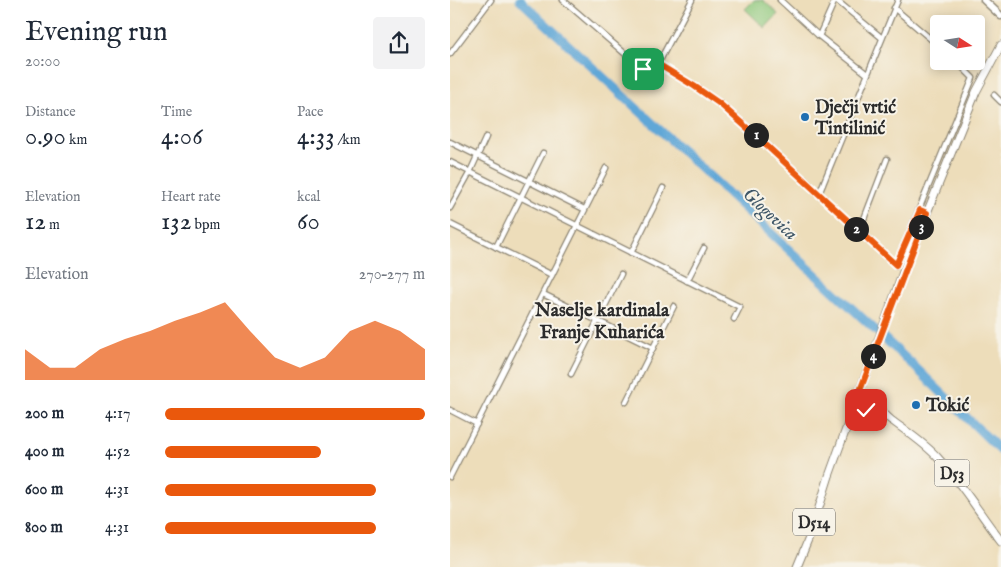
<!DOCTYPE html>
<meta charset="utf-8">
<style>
:root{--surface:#fff;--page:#f2f2f3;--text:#1f2937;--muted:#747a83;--accent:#ea580c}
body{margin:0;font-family:"IM FELL English",serif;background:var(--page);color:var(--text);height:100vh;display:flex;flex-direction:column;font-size:19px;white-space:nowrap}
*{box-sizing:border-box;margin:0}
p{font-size:16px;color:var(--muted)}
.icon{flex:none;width:28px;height:28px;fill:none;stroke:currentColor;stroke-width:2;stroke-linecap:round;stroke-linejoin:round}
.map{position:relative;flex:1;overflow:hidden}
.panel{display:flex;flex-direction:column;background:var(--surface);width:450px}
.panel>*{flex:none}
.needle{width:32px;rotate:102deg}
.buttons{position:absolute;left:480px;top:15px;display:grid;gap:10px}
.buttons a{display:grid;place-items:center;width:55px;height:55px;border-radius:5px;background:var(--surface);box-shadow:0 2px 12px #0003;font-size:25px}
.pin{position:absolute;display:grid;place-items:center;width:42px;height:42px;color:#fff;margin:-21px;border-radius:10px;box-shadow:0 2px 8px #0006}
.km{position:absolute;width:25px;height:25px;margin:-12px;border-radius:50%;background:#222;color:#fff;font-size:14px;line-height:25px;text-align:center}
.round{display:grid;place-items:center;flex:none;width:52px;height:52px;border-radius:5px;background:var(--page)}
.head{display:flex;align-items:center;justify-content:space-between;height:85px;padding:0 25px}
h1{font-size:28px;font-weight:600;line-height:38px}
.metrics{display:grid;grid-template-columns:repeat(3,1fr);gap:8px;height:85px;padding:5px 25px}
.metrics div{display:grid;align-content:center}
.metrics b{font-size:25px;font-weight:600}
.metrics small{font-size:14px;font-weight:400}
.metrics p{font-size:14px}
.chart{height:140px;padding:10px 25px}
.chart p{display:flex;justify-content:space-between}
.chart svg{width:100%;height:90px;margin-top:5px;fill:var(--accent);opacity:.7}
ul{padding:0 25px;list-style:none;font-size:16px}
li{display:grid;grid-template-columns:80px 60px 1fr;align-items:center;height:38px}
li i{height:12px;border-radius:6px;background:var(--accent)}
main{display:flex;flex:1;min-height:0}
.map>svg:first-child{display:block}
</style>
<main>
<section class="panel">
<div class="head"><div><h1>Evening run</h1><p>20:00</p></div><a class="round"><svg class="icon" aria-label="share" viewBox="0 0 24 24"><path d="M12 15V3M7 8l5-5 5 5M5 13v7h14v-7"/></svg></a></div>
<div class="metrics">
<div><p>Distance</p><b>0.90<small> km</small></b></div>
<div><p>Time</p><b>4:06</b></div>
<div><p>Pace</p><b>4:33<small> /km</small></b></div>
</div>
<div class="metrics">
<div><p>Elevation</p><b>12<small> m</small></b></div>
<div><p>Heart rate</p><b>132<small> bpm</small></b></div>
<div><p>kcal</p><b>60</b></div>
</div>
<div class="chart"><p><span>Elevation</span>270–277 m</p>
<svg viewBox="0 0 160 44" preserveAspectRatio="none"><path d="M0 44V29L10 38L20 38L30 29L40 24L50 20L60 15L70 11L80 6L90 20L100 33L110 38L120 33L130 20L140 15L150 20L160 29V44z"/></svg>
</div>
<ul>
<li><b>200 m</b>4:17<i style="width:100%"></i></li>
<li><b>400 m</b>4:52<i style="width:60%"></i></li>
<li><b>600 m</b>4:31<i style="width:81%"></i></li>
<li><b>800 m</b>4:31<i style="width:81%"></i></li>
</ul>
</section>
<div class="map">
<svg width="551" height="567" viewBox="0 0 551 567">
<rect width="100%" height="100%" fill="#f7f3e8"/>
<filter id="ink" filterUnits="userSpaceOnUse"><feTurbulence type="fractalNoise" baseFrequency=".02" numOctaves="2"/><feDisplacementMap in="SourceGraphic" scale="10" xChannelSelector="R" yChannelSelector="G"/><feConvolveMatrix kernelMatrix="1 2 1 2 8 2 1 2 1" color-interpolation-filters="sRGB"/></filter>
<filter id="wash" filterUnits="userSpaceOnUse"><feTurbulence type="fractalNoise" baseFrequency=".0096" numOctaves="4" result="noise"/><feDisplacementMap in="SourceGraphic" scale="20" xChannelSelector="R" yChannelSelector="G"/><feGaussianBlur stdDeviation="1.12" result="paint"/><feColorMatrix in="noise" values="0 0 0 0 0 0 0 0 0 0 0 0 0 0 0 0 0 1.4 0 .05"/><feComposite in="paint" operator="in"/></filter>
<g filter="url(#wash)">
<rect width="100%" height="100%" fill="#edddba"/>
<polygon fill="#8ec87b" stroke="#5c7a53" points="304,0 313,0 328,14 315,28 295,9"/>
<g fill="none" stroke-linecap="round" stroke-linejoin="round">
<polyline stroke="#61a7d7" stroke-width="9" points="70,0 463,365 551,451"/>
</g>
</g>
<g filter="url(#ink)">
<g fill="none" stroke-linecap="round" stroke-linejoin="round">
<defs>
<g id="street">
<polyline points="113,0 187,64 193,69 198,70 208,64 242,0"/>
<polyline points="330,0 369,36 417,74"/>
<polyline points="386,0 432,38"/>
<polyline points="444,8 489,46"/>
<polyline points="369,36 385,0"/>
<polyline points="0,54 41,0"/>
<polyline points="208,64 244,86 270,104 305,134 446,265 523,78 506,61"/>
<polyline points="544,95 551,102"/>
<polyline points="0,142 134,209"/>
<polyline points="0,162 290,307 284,319"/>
<polyline points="369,194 448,0"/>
<polyline points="0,208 20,172 36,137"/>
<polyline points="0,224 102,275"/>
<polyline points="409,232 437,159"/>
<polyline points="46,247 93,153"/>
<polyline points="181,253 213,188"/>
<polyline points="237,281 254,248"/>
<polyline points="93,294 203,348"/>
<polyline points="121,374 171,274"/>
<polyline points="176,402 224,306"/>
<polyline points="0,410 27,424"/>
<polyline points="0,477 156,168"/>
</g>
<polyline id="secondary" points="534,0 551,16"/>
<g id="primary">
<path d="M 409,393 C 422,399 430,411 441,420 C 457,432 475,443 489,459 C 512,484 530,514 551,541"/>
<polyline points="408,397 413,404 436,417"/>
<polyline points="400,422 411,412 422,410"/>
<polyline points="347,567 361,533 379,476 453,272 526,92 551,45"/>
</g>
</defs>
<use href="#street" stroke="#8c8472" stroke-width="7"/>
<use href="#secondary" stroke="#8c8472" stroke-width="9"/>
<use href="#primary" stroke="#8c8472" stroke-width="9"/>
<use href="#street" stroke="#fff" stroke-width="4.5"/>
<use href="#secondary" stroke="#fff" stroke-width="6"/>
<use href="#primary" stroke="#fff" stroke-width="7"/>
</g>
</g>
<g fill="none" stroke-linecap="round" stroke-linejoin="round" filter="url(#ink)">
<defs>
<polyline id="route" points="193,69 198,70 208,64 244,86 270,104 304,134 446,265 470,210 477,213 408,396 413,404 423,410 416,410"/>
</defs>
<use href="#route" stroke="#fff" stroke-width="10"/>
<use href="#route" stroke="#ea580c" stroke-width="6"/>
</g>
<g fill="#1f6fb2" stroke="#f7f3e8" stroke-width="2">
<circle cx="355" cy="117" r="5"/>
<circle cx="466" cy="405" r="5"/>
</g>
<g text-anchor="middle" stroke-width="4" stroke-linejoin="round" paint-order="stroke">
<g fill="#f7f3e8" stroke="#686764" stroke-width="1">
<rect x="484.5" y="459.5" width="35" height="27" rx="4"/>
<rect x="343" y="508.5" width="42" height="27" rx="4"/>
</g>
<g font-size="16" font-weight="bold" fill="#2b2b2b">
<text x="502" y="479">D53</text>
<text x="364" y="528">D514</text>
</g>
<g font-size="18" font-weight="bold" fill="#2b2b2b" stroke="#f7f3e8" text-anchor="start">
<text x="365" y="113">Dječji vrtić<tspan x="365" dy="21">Tintilinić</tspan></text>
<text x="476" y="411">Tokić</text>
</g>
<g font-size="19" font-style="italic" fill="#3e5667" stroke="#f7f3e8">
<text transform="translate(321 213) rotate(43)" y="7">Glogovica</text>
</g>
<g font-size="19" font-weight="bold" fill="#2b2b2b" stroke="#f7f3e8">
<text x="152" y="316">Naselje kardinala<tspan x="152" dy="22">Franje Kuharića</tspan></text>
</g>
</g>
</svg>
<div class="buttons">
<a><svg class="needle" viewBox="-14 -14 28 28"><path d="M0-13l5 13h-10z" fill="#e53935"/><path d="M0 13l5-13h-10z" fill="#747a83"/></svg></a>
</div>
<div class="pin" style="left:193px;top:69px;background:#1e9e55"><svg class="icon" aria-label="arrive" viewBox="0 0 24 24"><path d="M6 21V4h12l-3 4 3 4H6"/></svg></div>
<div class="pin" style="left:416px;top:410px;background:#d93025"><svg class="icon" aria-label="check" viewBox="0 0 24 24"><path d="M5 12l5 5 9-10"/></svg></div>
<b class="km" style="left:306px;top:135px">1</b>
<b class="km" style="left:406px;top:229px">2</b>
<b class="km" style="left:471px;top:227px">3</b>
<b class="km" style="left:423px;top:356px">4</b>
</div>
</main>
